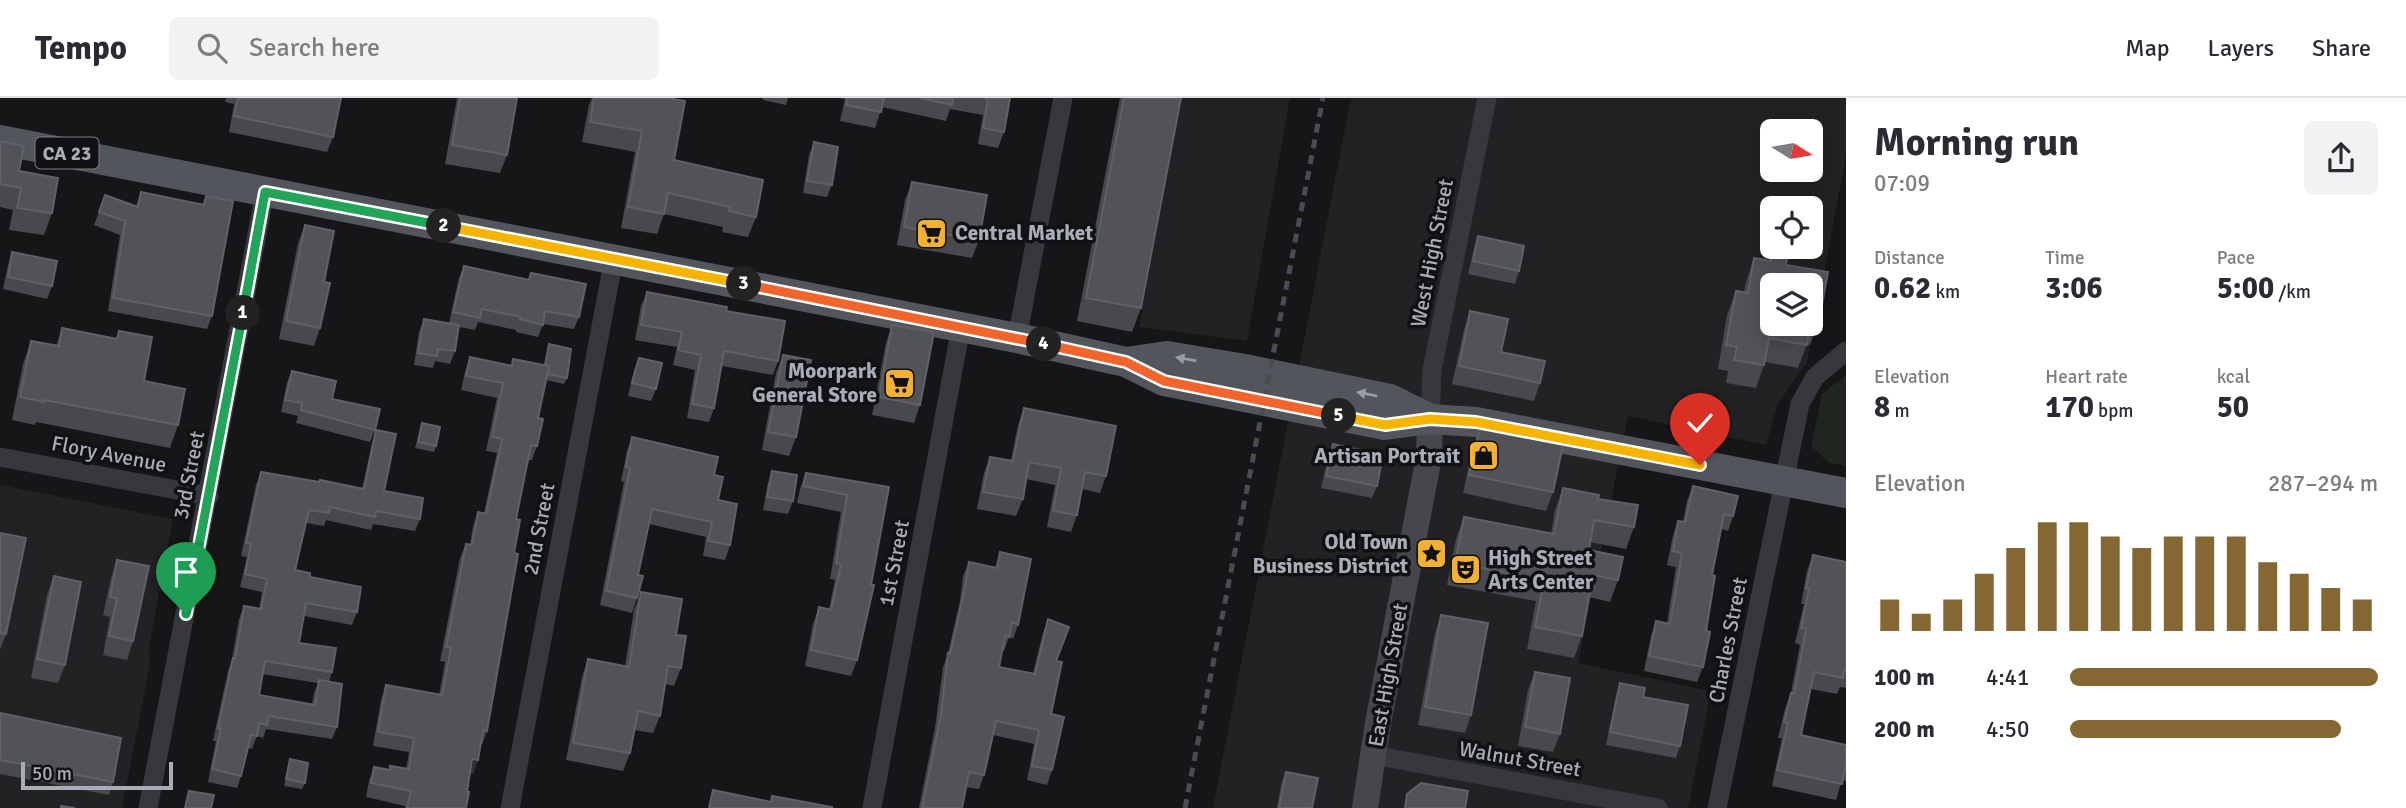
<!DOCTYPE html>
<meta charset="utf-8">
<style>
:root{--surface:#fff;--page:#f2f2f3;--text:#2b2b33;--muted:#7c7c81;--line:#e1e1e2;--accent:#856733}
body{margin:0;font-family:Signika,sans-serif;background:var(--page);color:var(--text);height:100vh;display:flex;flex-direction:column;font-size:26px;white-space:nowrap}
*{box-sizing:border-box;margin:0}
p{font-size:23px;color:var(--muted)}
.icon{flex:none;width:38px;height:38px;fill:none;stroke:currentColor;stroke-width:2;stroke-linecap:round;stroke-linejoin:round}
.map{position:relative;flex:1;overflow:hidden}
.panel{display:flex;flex-direction:column;background:var(--surface);width:560px}
.panel>*{flex:none}
.needle{width:46px;rotate:101deg}
.tools{position:absolute;left:1760px;top:21px;display:grid;gap:14px}
.tools a{display:grid;place-items:center;width:63px;height:63px;border-radius:10px;background:var(--surface);box-shadow:0 4px 18px #0003;font-size:35px}
.scale{position:absolute;left:21px;bottom:18px;width:152px;box-sizing:border-box;padding-left:7px;border:4px solid #a8adb8;border-top:0;font-size:19px;line-height:24px;white-space:nowrap;color:#a8adb8;-webkit-text-stroke:5px #111113;paint-order:stroke}
.pin{position:absolute;display:grid;place-items:center;width:60px;height:60px;color:#fff;margin:-72px -30px;border-radius:50% 50% 50% 0;rotate:-45deg;box-shadow:0 0 7px #0007}
.pin .icon{rotate:45deg}
.km{position:absolute;width:35px;height:35px;margin:-18px;border-radius:50%;background:#222;color:#fff;font-size:19px;line-height:35px;text-align:center}
.round{display:grid;place-items:center;flex:none;width:74px;height:74px;border-radius:10px;background:var(--page)}
.headline{display:flex;align-items:center;justify-content:space-between;height:119px;padding:0 28px}
h1{font-size:38px;font-weight:700;line-height:52px}
.metrics{display:grid;grid-template-columns:repeat(3,1fr);gap:10px;height:119px;padding:7px 28px}
.metrics div{display:grid;align-content:center}
.metrics b{font-size:30px;font-weight:700}
.metrics small{font-size:19px;font-weight:400}
.metrics p{font-size:19px}
.chart{height:196px;padding:14px 28px}
.chart p{display:flex;justify-content:space-between}
.chart svg{width:100%;height:126px;margin-top:7px;stroke:var(--accent);stroke-width:6}
ul{padding:0 28px;list-style:none;font-size:23px}
li{display:grid;grid-template-columns:112px 84px 1fr;align-items:center;height:52px}
li i{height:18px;border-radius:9px;background:var(--accent)}
header{display:flex;align-items:center;gap:42px;box-sizing:border-box;height:98px;padding:0 35px;background:var(--surface);border-bottom:2px solid var(--line)}
header strong{font-size:33px}
nav{display:flex;gap:38px;margin-inline-start:auto;font-size:24px}
.search{width:490px;height:63px;background:var(--page);display:flex;align-items:center;gap:18px;box-sizing:border-box;padding:0 24px;border-radius:10px;color:var(--muted);font-size:26px}
main{display:flex;flex:1;min-height:0}
.map>svg:first-child{display:block}
</style>
<header>
<strong>Tempo</strong>
<div class="search"><svg class="icon" aria-label="search" viewBox="0 0 24 24"><circle cx="10" cy="10" r="6"/><path d="M15 15l6 6"/></svg>Search here</div>
<nav><a>Map</a><a>Layers</a><a>Share</a></nav>
</header>
<main>
<div class="map">
<svg width="1846" height="710" viewBox="0 0 1846 710">
<rect width="100%" height="100%" fill="#161618"/>
<g fill="#222225" fill-rule="evenodd">
<polygon points="1182,0 1290,0 1247,243 1139,229"/>
<path d="M 1351,0 L 1846,0 L 1846,58 L 1807,265 L 1778,305 L 1766,347 L 1628,318 L 1578,565 L 1711,593 L 1688,710 L 1213,710 ZM 1773,33 L 1811,33 L 1811,72 L 1773,72 ZM 1773,110 L 1811,110 L 1811,149 L 1773,149 ZM 1773,187 L 1811,187 L 1811,226 L 1773,226 Z"/>
<polygon points="0,387 173,421 149,549 150,566 122,710 0,710"/>
</g>
<polygon fill="#1e261f" points="1846,277 1846,368 1829,365 1811,348 1822,296"/>
<g fill="none" stroke-linecap="round" stroke-linejoin="round">
<g stroke="#37383d" stroke-width="19">
<polyline points="1017,240 1063,0"/>
<polyline points="1430,321 1432,272 1487,0"/>
<polyline points="0,359 209,398"/>
<polyline points="1373,657 1658,710"/>
<polyline points="148,710 265,94"/>
<polyline points="510,710 614,160"/>
<polyline points="872,710 961,229"/>
<polyline points="1717,710 1800,306 1815,279 1846,253"/>
</g>
<polyline stroke="#45474d" stroke-width="26" points="1365,710 1378,625 1429,359 1430,321"/>
<g stroke="#53555c" stroke-width="30">
<polyline points="0,42 1017,240 1126,264 1164,283 1385,327 1430,321 1476,324 1846,395"/>
<polyline points="1126,264 1167,258 1245,271 1390,301 1430,321"/>
</g>
<polyline stroke="#4a4c52" stroke-width="5" stroke-dasharray="9 7" stroke-linecap="butt" points="1185,710 1323,0"/>
</g>
<g fill="#47494d" fill-rule="evenodd">
<polygon points="226,0 341,0 333,39 327,54 229,34 234,6 225,4"/>
<polygon points="457,0 517,0 507,57 500,75 445,66"/>
<polygon points="592,0 668,0 674,62 756,119 748,139 722,134 723,129 664,116 657,136 621,130 635,54 582,44 589,7"/>
<polygon points="763,0 788,0 786,7 763,2"/>
<polygon points="837,0 1010,0 1004,34 998,50 978,46 983,17 950,11 946,23 882,9 875,30 840,23 845,1"/>
<polygon points="1120,0 1181,0 1141,210 1132,234 1077,223"/>
<polygon points="0,43 19,73 52,115 44,137 9,132 13,112 0,109"/>
<polygon points="814,44 832,87 827,99 803,95 809,57"/>
<polygon points="912,84 979,142 972,160 897,147 905,102"/>
<polygon points="141,94 202,107 206,98 212,218 207,231 108,213 120,137 94,127 105,97 136,108"/>
<polygon points="305,127 324,184 320,230 314,248 279,241 298,145"/>
<polygon points="1478,138 1519,173 1515,186 1468,176 1474,151"/>
<path d="M 1772,153 L 1788,156 L 1786,167 L 1828,174 L 1819,223 L 1810,247 L 1807,246 L 1798,270 L 1765,264 L 1756,290 L 1726,285 L 1728,273 L 1718,271 L 1727,217 L 1736,193 L 1744,194 L 1746,184 L 1754,160 L 1769,163 ZM 1773,187 L 1811,187 L 1811,226 L 1773,226 Z"/>
<polygon points="12,154 52,188 47,201 3,191 8,167"/>
<polygon points="464,168 528,182 531,175 579,219 574,231 543,226 538,239 516,234 516,232 478,224 475,232 459,229 455,253 450,266 435,263 433,270 414,267 419,234 424,221 449,225 459,180"/>
<polygon points="647,194 726,213 778,263 773,277 722,268 714,310 709,324 687,320 695,272 673,267 677,249 635,242 641,208"/>
<polygon points="1470,213 1501,254 1540,285 1534,303 1452,286 1464,232"/>
<polygon points="892,227 920,307 914,325 872,317 886,245"/>
<polygon points="62,230 116,240 119,233 144,283 178,327 170,350 36,324 35,327 12,322 23,266 31,243 56,248"/>
<polygon points="549,246 567,280 564,286 546,282 538,320 537,348 532,362 528,362 516,421 514,455 487,633 482,647 480,647 478,662 473,676 470,676 467,694 466,710 405,710 405,708 366,699 369,683 374,669 389,672 390,668 406,671 409,654 373,648 381,602 386,587 439,597 445,564 440,563 460,460 466,446 470,447 473,428 478,414 484,415 497,355 486,353 497,300 461,292 465,274 470,259 511,267 513,261 544,267"/>
<polygon points="783,257 796,339 789,358 762,352 776,275"/>
<polygon points="639,260 656,291 651,303 628,298 634,272"/>
<polygon points="292,273 375,332 370,344 296,325 298,318 281,314 287,285"/>
<polygon points="1024,310 1106,378 1100,395 1082,391 1077,417 1071,434 1047,429 1055,387 1026,381 1023,401 1016,418 977,411 984,375 990,359 1011,362 1018,327"/>
<polygon points="422,325 436,348 434,354 415,350"/>
<polygon points="1480,330 1553,394 1546,413 1463,395 1473,348"/>
<path d="M 376,332 L 384,393 L 420,421 L 415,433 L 373,426 L 371,432 L 326,422 L 324,428 L 306,425 L 295,472 L 310,479 L 357,514 L 352,527 L 304,518 L 299,545 L 332,574 L 329,584 L 337,629 L 332,641 L 266,631 L 263,640 L 257,638 L 252,651 L 248,650 L 241,678 L 237,690 L 208,684 L 216,643 L 213,643 L 228,573 L 232,561 L 239,521 L 244,508 L 259,511 L 262,494 L 240,489 L 247,459 L 241,458 L 256,387 L 261,374 L 362,391 L 372,345 ZM 262,576 L 318,585 L 314,595 L 312,607 L 259,597 Z"/>
<polygon points="632,339 714,377 718,402 730,447 725,462 703,458 706,439 649,426 638,477 637,500 632,515 600,507 624,384 621,383 627,353"/>
<polygon points="1333,346 1377,388 1372,400 1321,390 1328,359"/>
<polygon points="772,373 793,403 788,416 763,412 768,385"/>
<polygon points="806,375 889,389 857,562 851,578 805,568 813,526 819,509 829,511 835,482 830,481 841,414 797,405 800,391"/>
<polygon points="1693,388 1733,418 1728,433 1721,431 1712,477 1703,569 1697,584 1644,573 1651,538 1656,523 1667,525 1676,469 1667,467 1673,437 1678,423 1683,424 1687,403"/>
<polygon points="1563,390 1598,401 1634,429 1626,451 1590,444 1589,452 1618,482 1610,504 1589,499 1582,538 1574,560 1527,551 1536,503 1447,487 1456,441 1464,419 1551,436 1555,412"/>
<polygon points="0,435 6,536 0,552"/>
<polygon points="1000,454 1018,527 1013,541 1009,539 1004,553 1002,553 999,569 1033,575 1043,535 1048,521 1056,563 1051,616 1052,672 1047,687 1027,682 1034,646 993,637 984,677 979,691 966,689 962,710 919,710 935,630 943,569 948,555 960,503 963,478 969,464 995,470"/>
<polygon points="1813,457 1846,464 1846,590 1840,589 1837,596 1811,591 1801,637 1846,647 1846,683 1842,682 1836,702 1772,688 1782,640 1778,640 1785,611 1791,595 1800,547 1795,545 1804,506 1801,506 1807,473"/>
<polygon points="117,462 133,543 127,562 103,557 110,519 103,517 111,480"/>
<polygon points="54,478 65,567 58,585 31,580 47,497"/>
<polygon points="641,494 676,537 681,570 674,588 665,586 660,618 653,635 634,632 630,655 623,673 566,662 582,579 588,561 625,568 634,512"/>
<polygon points="1441,517 1471,617 1465,635 1418,627 1435,535"/>
<polygon points="1535,574 1560,636 1553,654 1518,648 1528,592"/>
<polygon points="1620,585 1643,599 1680,648 1676,660 1606,647 1616,597"/>
<polygon points="0,615 113,684 109,697 0,676"/>
<polygon points="290,661 305,685 302,691 284,688"/>
<polygon points="1286,674 1312,710 1277,710 1281,687"/>
</g>
<polygon fill="#2f3033" points="472,661 478,662 473,676 467,676"/>
<g fill="#525359" stroke="#5f6168" stroke-width="2">
<polygon points="238,0 341,0 333,39 234,18"/>
<polygon points="460,0 517,0 507,57 452,47"/>
<polygon points="594,0 668,0 685,3 674,62 763,82 756,119 729,113 730,109 668,95 664,116 628,109 642,33 590,24"/>
<polygon points="847,0 884,0 881,14 846,7"/>
<polygon points="921,0 953,0 952,7"/>
<polygon points="984,0 1010,0 1004,34 983,30 988,1"/>
<polygon points="1124,0 1181,0 1141,210 1086,200"/>
<polygon points="0,43 24,48 19,73 58,80 52,115 17,110 21,90 0,86"/>
<polygon points="814,44 838,49 832,87 807,83"/>
<polygon points="912,84 987,97 979,142 904,129"/>
<polygon points="141,94 204,107 206,98 233,103 212,218 113,200 125,123 99,114 105,97 138,109"/>
<polygon points="305,127 334,133 324,184 330,185 320,230 286,223"/>
<polygon points="1478,138 1524,148 1519,173 1473,163"/>
<polygon points="1772,153 1788,156 1786,167 1828,174 1819,223 1811,222 1811,187 1773,187 1773,226 1810,226 1807,247 1769,240 1764,267 1734,262 1737,249 1726,247 1736,193 1748,195 1754,160 1771,163"/>
<polygon points="12,154 57,163 52,188 8,179"/>
<polygon points="464,168 529,182 531,175 586,186 579,219 545,213 543,227 520,221 521,219 482,211 480,220 453,214"/>
<polygon points="647,194 727,209 726,213 785,223 778,263 724,253 714,310 692,306 701,257 678,252 682,234 641,227"/>
<polygon points="1470,213 1508,221 1501,254 1545,263 1540,285 1459,268"/>
<polygon points="424,221 459,227 455,253 438,251 437,258 418,255"/>
<polygon points="892,227 934,234 920,307 879,299"/>
<polygon points="62,230 117,241 119,233 152,239 144,283 185,291 178,327 44,302 44,304 20,299 31,243 59,248"/>
<polygon points="549,246 571,251 567,280 548,276 549,268 545,267"/>
<polygon points="783,257 811,262 796,339 768,334"/>
<polygon points="470,259 512,268 513,261 549,268 538,320 543,321 537,348 531,347 516,421 520,422 514,455 518,456 487,633 483,632 478,662 472,661 467,694 469,694 466,710 407,710 411,693 371,685 374,669 390,672 390,668 409,671 414,640 378,634 386,587 442,597 451,550 446,549 466,446 472,447 478,414 486,416 502,341 492,339 503,285 466,278"/>
<polygon points="639,260 662,265 656,291 632,285"/>
<polygon points="292,273 336,283 332,301 380,311 375,332 301,312 302,305 285,302"/>
<polygon points="1024,310 1116,328 1106,378 1085,374 1077,417 1053,413 1061,370 1029,364 1023,401 983,394 990,359 1013,363"/>
<polygon points="422,325 440,329 436,348 418,344"/>
<polygon points="1480,330 1563,347 1553,394 1469,377"/>
<polygon points="376,332 396,336 384,393 423,400 420,421 376,413 375,419 330,409 329,415 309,412 295,472 310,475 310,479 361,489 357,514 306,505 299,545 336,550 332,574 265,563 259,597 315,607 319,582 342,586 337,629 269,618 267,627 259,625 257,638 251,637 241,678 212,671 221,631 218,630 233,560 235,560 244,508 261,511 267,481 245,476 251,446 246,445 261,374 319,384 320,382 364,391"/>
<polygon points="632,339 718,359 714,377 723,379 718,402 737,406 730,447 708,443 712,424 652,411 638,477 643,478 637,500 606,493 630,370 626,369"/>
<polygon points="1333,346 1383,357 1377,388 1326,378"/>
<polygon points="772,373 797,377 793,403 767,399"/>
<polygon points="806,375 889,389 871,487 874,487 857,562 811,552 819,509 831,512 841,466 836,465 847,397 803,388"/>
<polygon points="1693,388 1738,398 1733,418 1724,416 1712,477 1715,478 1706,533 1710,534 1703,569 1649,558 1656,523 1670,526 1682,455 1673,453 1678,423 1685,424"/>
<polygon points="1563,390 1599,397 1598,401 1638,407 1634,429 1594,422 1589,452 1623,459 1618,482 1593,477 1582,538 1535,529 1544,482 1455,465 1464,419 1554,436"/>
<polygon points="0,435 26,440 6,536 0,535"/>
<polygon points="1000,454 1031,461 1018,527 1012,524 1009,539 1005,538 999,569 1035,576 1048,521 1069,529 1056,563 1062,564 1051,616 1064,619 1052,672 1032,668 1039,632 996,623 984,677 969,674 962,710 922,710 941,616 948,555 950,556 965,489 969,464 997,470"/>
<polygon points="1813,457 1846,464 1846,573 1844,573 1843,580 1814,574 1801,637 1846,647 1846,666 1842,686 1777,672 1788,625 1784,624 1791,595 1794,596 1806,531 1801,530 1809,490 1806,490"/>
<polygon points="117,462 149,468 133,543 109,538 117,500 110,499"/>
<polygon points="54,478 81,484 65,567 37,561"/>
<polygon points="641,494 682,501 676,537 686,538 681,570 668,568 660,618 638,613 630,655 573,645 588,561 629,569"/>
<polygon points="1441,517 1488,525 1471,617 1425,609"/>
<polygon points="1535,574 1570,580 1560,636 1525,629"/>
<polygon points="1620,585 1645,590 1643,599 1688,607 1680,648 1610,634"/>
<polygon points="0,615 121,640 113,684 0,662"/>
<polygon points="290,661 308,665 305,685 286,681"/>
<polygon points="1286,674 1318,680 1312,710 1279,710"/>
<polygon points="1421,685 1468,693 1465,710 1405,710 1407,696"/>
<polygon points="713,692 771,704 772,698 832,709 832,710 709,710"/>
<polygon points="189,693 214,697 211,710 185,710"/>
<polygon points="61,708 75,710 61,710"/>
</g>
<defs><path id="oneway-solid" d="M-6-.8H1V-3.2L6.5 0L1 3.2V.8H-6Z" transform="scale(1.75)"/></defs>
<g fill="#979ba6">
<use href="#oneway-solid" transform="translate(1186 261) rotate(-170)"/>
<use href="#oneway-solid" transform="translate(1367 296) rotate(-168)"/>
</g>
<g fill="none" stroke-linecap="round" stroke-linejoin="round">
<defs>
<polyline id="split-1" points="186,516 243,215"/>
<polyline id="split-2" points="243,215 265,94 444,128"/>
<polyline id="split-3" points="444,128 744,186"/>
<polyline id="split-4" points="744,186 1044,246"/>
<polyline id="split-5" points="1044,246 1126,264 1164,283 1339,318"/>
<polyline id="split-6" points="1339,318 1385,327 1430,321 1476,324 1700,367"/>
</defs>
<use href="#split-1" stroke="#fff" stroke-width="14"/>
<use href="#split-2" stroke="#fff" stroke-width="14"/>
<use href="#split-3" stroke="#fff" stroke-width="14"/>
<use href="#split-4" stroke="#fff" stroke-width="14"/>
<use href="#split-5" stroke="#fff" stroke-width="14"/>
<use href="#split-6" stroke="#fff" stroke-width="14"/>
<use href="#split-1" stroke="#22a559" stroke-width="9"/>
<use href="#split-2" stroke="#22a559" stroke-width="9"/>
<use href="#split-3" stroke="#f5b400" stroke-width="9"/>
<use href="#split-4" stroke="#f0652b" stroke-width="9"/>
<use href="#split-5" stroke="#f0652b" stroke-width="9"/>
<use href="#split-6" stroke="#f5b400" stroke-width="9"/>
</g>
<defs>
<symbol id="supermarket-square" viewBox="-11 -11 22 22"><rect x="-9" y="-9" width="18" height="18" rx="4" fill="#f2b134" stroke="#111113"/><path d="M-6-5.5h2.5l.6 2H6L4.5 2H-2.5L-4.4-4H-6ZM-1.5 3.2a1.3 1.3 0 1 0 .1 0ZM3 3.2a1.3 1.3 0 1 0 .1 0Z" fill="#111"/></symbol>
<symbol id="shop-square" viewBox="-11 -11 22 22"><rect x="-9" y="-9" width="18" height="18" rx="4" fill="#f2b134" stroke="#111113"/><path d="M-5-2.5h2.3a2.7 3.5 0 0 1 5.4 0H5L5.5 6h-11ZM-1.5-2.5h3a1.5 2.3 0 0 0-3 0Z" fill="#111"/></symbol>
<symbol id="sight-square" viewBox="-11 -11 22 22"><rect x="-9" y="-9" width="18" height="18" rx="4" fill="#f2b134" stroke="#111113"/><path d="M0-6L1.8-2.2L6-1.7L2.9 1.2L3.7 5.4L0 3.3L-3.7 5.4L-2.9 1.2L-6-1.7L-1.8-2.2Z" fill="#111"/></symbol>
<symbol id="theatre-square" viewBox="-11 -11 22 22"><rect x="-9" y="-9" width="18" height="18" rx="4" fill="#f2b134" stroke="#111113"/><path d="M-5-5.5Q0-4 5-5.5V0Q5 5 0 6Q-5 5-5 0ZM-3.3-2.5H-1v1.5H-3.3ZM1-2.5H3.3v1.5H1ZM-2.8 1Q0 5.5 2.8 1Z" fill="#111"/></symbol>
</defs>
<g fill-rule="evenodd">
<use href="#supermarket-square" x="914" y="118" width="35" height="35"/>
<use href="#supermarket-square" x="882" y="268" width="35" height="35"/>
<use href="#shop-square" x="1466" y="340" width="35" height="35"/>
<use href="#sight-square" x="1414" y="438" width="35" height="35"/>
<use href="#theatre-square" x="1448" y="454" width="35" height="35"/>
</g>
<g text-anchor="middle" stroke-width="7" stroke-linejoin="round" paint-order="stroke">
<rect fill="#111113" stroke="#7b7e86" stroke-width="2" x="35.5" y="39.5" width="63" height="31" rx="5"/>
<g font-size="19" font-weight="bold" fill="#a8adb8">
<text x="67" y="62">CA 23</text>
</g>
<g font-size="21" font-weight="bold" fill="#a8adb8" stroke="#111113" text-anchor="end">
<text x="955" y="142" text-anchor="start">Central Market</text>
<text x="877" y="280">Moorpark<tspan x="877" dy="24">General Store</tspan></text>
<text x="1460" y="365">Artisan Portrait</text>
<text x="1408" y="451">Old Town<tspan x="1408" dy="24">Business District</tspan></text>
<text x="1488" y="467" text-anchor="start">High Street<tspan x="1488" dy="24">Arts Center</tspan></text>
</g>
<g font-size="21" fill="#a8adb8" stroke="#111113">
<text transform="translate(1432 155) rotate(-79)" y="7">West High Street</text>
<text transform="translate(109 356) rotate(11)" y="7">Flory Avenue</text>
<text transform="translate(189 377) rotate(-79)" y="7">3rd Street</text>
<text transform="translate(539 431) rotate(-79)" y="7">2nd Street</text>
<text transform="translate(894 465) rotate(-79)" y="7">1st Street</text>
<text transform="translate(1728 542) rotate(-79)" y="7">Charles Street</text>
<text transform="translate(1388 577) rotate(-80)" y="7">East High Street</text>
<text transform="translate(1520 661) rotate(10)" y="7">Walnut Street</text>
</g>
</g>
</svg>
<div class="tools">
<a><svg class="needle" viewBox="-14 -14 28 28"><path d="M0-13l5 13h-10z" fill="#e53935"/><path d="M0 13l5-13h-10z" fill="#7c7c81"/></svg></a>
<a><svg class="icon" aria-label="locate" viewBox="0 0 24 24"><circle cx="12" cy="12" r="6"/><path d="M12 2v4M12 18v4M2 12h4M18 12h4"/></svg></a>
<a><svg class="icon" aria-label="layers" viewBox="0 0 24 24"><path d="M12 4l9 5-9 5-9-5zM3 14l9 5 9-5"/></svg></a>
</div>
<div class="scale">50 m</div>
<div class="pin" style="left:186px;top:516px;background:#1e9e55"><svg class="icon" aria-label="arrive" viewBox="0 0 24 24"><path d="M6 21V4h12l-3 4 3 4H6"/></svg></div>
<div class="pin" style="left:1700px;top:367px;background:#d93025"><svg class="icon" aria-label="check" viewBox="0 0 24 24"><path d="M5 12l5 5 9-10"/></svg></div>
<b class="km" style="left:243px;top:215px">1</b>
<b class="km" style="left:444px;top:128px">2</b>
<b class="km" style="left:744px;top:186px">3</b>
<b class="km" style="left:1044px;top:246px">4</b>
<b class="km" style="left:1339px;top:318px">5</b>
</div>
<section class="panel">
<div class="headline"><div><h1>Morning run</h1><p>07:09</p></div><a class="round"><svg class="icon" aria-label="share" viewBox="0 0 24 24"><path d="M12 15V3M7 8l5-5 5 5M5 13v7h14v-7"/></svg></a></div>
<div class="metrics">
<div><p>Distance</p><b>0.62<small> km</small></b></div>
<div><p>Time</p><b>3:06</b></div>
<div><p>Pace</p><b>5:00<small> /km</small></b></div>
</div>
<div class="metrics">
<div><p>Elevation</p><b>8<small> m</small></b></div>
<div><p>Heart rate</p><b>170<small> bpm</small></b></div>
<div><p>kcal</p><b>50</b></div>
</div>
<div class="chart"><p><span>Elevation</span>287–294 m</p>
<svg viewBox="0 0 160 44" preserveAspectRatio="none"><path d="M5 44V33M15 44V38M25 44V33M35 44V24M45 44V15M55 44V6M65 44V6M75 44V11M85 44V15M95 44V11M105 44V11M115 44V11M125 44V20M135 44V24M145 44V29M155 44V33"/></svg>
</div>
<ul>
<li><b>100 m</b>4:41<i style="width:100%"></i></li>
<li><b>200 m</b>4:50<i style="width:88%"></i></li>
</ul>
</section>
</main>
